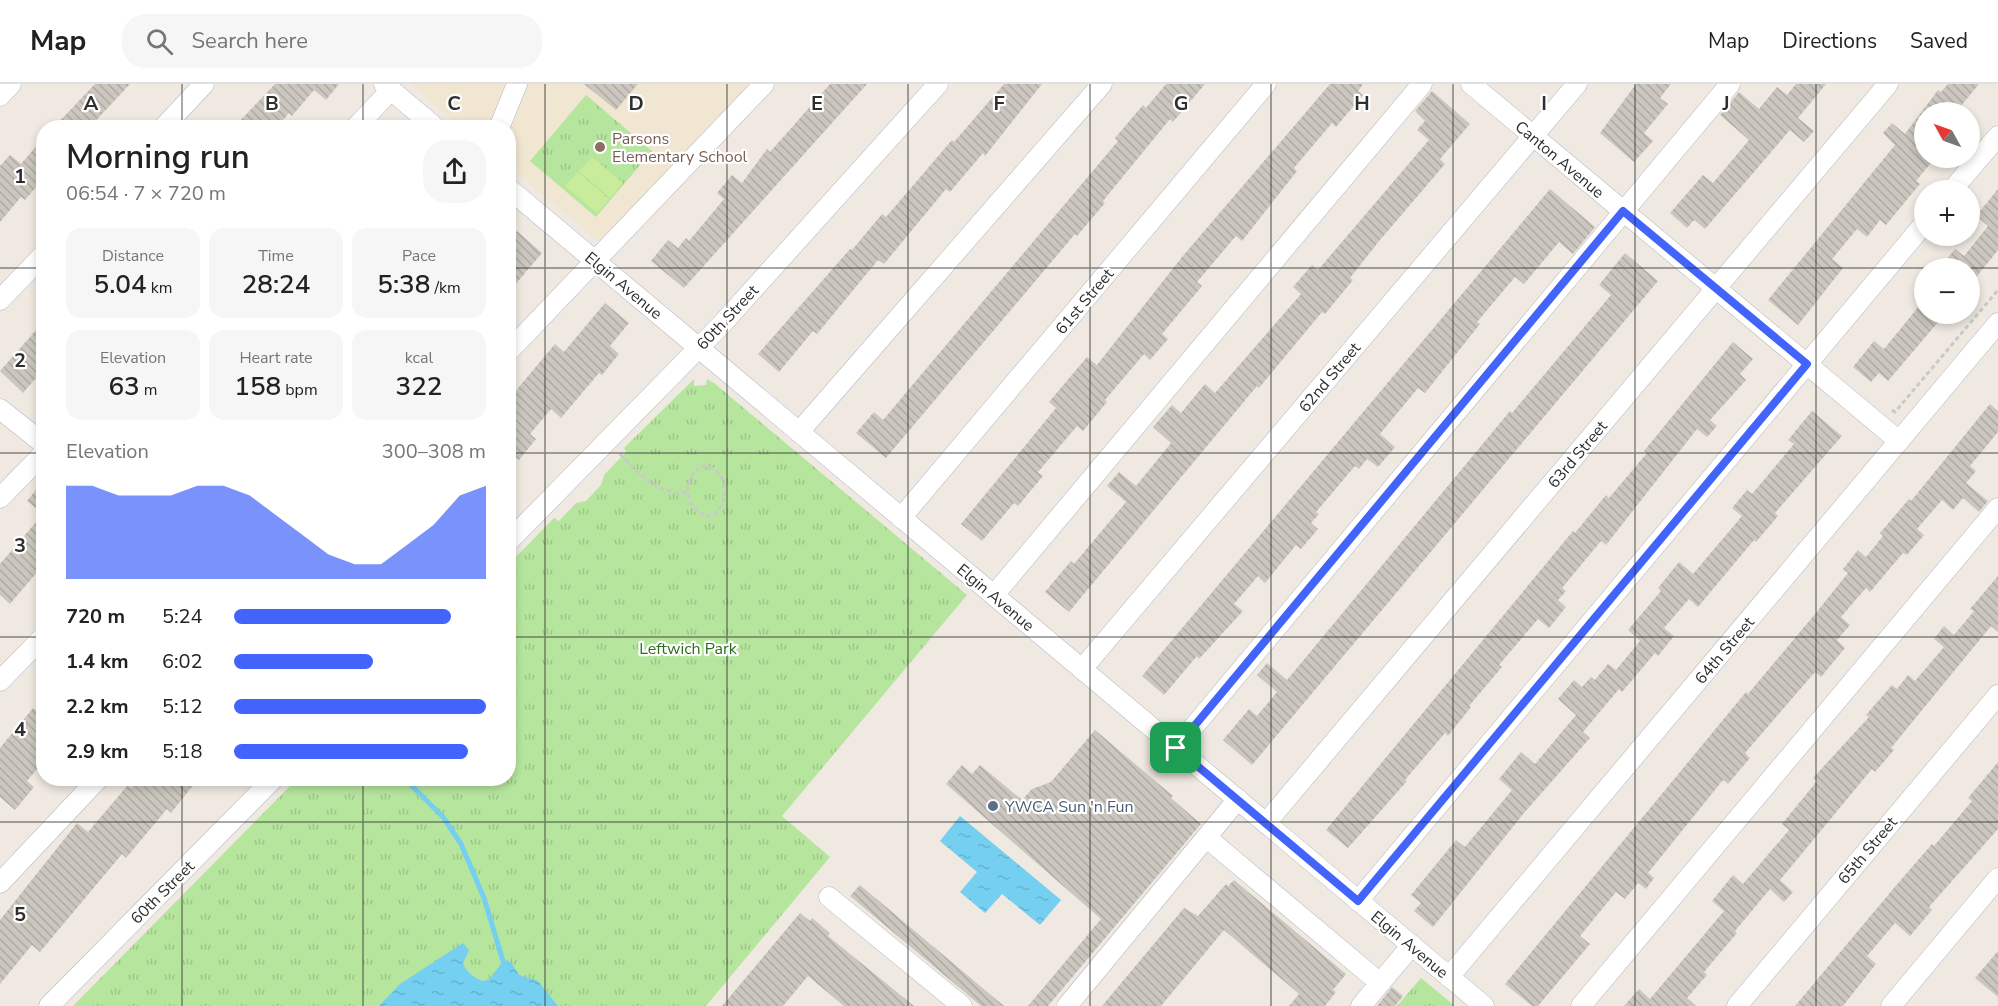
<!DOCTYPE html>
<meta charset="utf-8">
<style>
:root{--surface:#fff;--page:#f6f6f6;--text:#222;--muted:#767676;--line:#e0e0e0;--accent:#4264fb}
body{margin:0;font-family:"Nunito Sans",sans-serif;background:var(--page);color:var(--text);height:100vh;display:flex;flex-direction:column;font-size:22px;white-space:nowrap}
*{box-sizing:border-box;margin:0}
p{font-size:20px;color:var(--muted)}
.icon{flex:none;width:33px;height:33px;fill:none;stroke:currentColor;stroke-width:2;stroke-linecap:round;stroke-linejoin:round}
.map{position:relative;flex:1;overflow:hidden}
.drawer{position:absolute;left:36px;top:36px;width:480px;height:666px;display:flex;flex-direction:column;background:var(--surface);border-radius:24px;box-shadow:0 3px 9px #0003}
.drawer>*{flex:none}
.needle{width:39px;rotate:310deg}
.tools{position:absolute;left:1914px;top:18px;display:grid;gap:12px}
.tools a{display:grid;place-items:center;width:66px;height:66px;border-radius:50%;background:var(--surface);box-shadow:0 3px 9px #0003;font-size:30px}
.pin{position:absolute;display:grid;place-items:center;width:51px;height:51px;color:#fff;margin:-26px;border-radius:12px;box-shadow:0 3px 9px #0006}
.round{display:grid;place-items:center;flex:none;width:63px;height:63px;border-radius:24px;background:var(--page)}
.overview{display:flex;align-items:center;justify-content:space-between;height:102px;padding:0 30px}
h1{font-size:33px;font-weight:600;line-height:45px}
.figures{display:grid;grid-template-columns:repeat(3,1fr);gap:9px;height:102px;padding:6px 30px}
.figures div{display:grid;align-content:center;border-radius:15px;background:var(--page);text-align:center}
.figures b{font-size:26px;font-weight:600}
.figures small{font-size:16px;font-weight:400}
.figures p{font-size:16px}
.chart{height:168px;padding:12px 30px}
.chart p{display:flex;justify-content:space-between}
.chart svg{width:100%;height:108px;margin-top:6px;fill:var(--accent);opacity:.7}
ul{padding:0 30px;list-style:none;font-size:20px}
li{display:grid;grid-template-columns:96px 72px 1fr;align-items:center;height:45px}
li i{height:15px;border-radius:8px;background:var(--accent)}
header{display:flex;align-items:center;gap:36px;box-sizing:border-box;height:84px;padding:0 30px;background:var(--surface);border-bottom:2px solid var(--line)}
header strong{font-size:28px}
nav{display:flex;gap:33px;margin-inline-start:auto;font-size:21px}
.search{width:420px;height:54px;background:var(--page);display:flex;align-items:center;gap:15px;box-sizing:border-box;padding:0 21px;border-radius:24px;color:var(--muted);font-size:22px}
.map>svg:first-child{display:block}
</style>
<header>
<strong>Map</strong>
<div class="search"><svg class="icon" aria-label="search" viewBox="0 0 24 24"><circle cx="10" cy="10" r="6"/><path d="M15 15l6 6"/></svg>Search here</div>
<nav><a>Map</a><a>Directions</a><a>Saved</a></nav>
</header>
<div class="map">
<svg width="1998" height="922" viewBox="0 0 1998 922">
<defs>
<pattern id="grass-tufts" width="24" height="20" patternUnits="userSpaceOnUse" patternTransform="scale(1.5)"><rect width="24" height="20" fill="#b6e59e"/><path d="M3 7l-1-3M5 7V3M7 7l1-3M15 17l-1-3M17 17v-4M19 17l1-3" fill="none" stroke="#9dc588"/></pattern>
<pattern id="water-ripples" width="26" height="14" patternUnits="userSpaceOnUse" patternTransform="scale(1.5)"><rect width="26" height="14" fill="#75cff0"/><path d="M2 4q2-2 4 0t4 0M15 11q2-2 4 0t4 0" fill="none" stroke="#66b2ce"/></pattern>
<pattern id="building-back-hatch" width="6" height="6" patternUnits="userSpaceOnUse" patternTransform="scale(1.5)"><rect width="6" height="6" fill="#cbc7bf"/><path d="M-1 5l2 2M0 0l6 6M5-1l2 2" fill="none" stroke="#afaba4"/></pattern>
</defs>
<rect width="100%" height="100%" fill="#efe9e1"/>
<polygon fill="#f0e6d1" points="411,0 750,0 600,159 509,82 508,44 462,43"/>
<g fill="url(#grass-tufts)">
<polygon points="586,11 652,67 596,133 530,77"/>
<polygon points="694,295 694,302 706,301 707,295 714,299 967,511 782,732 830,773 706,922 73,922 297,695 508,694 509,480 554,434 559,437 576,419 586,417 601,401 604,391 626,368 624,364"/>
<polygon points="1421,894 1455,922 1397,922"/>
</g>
<g fill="#c9ec9a">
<polygon points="592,73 623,99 610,114 579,87"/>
<polygon points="578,88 609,115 597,129 565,102"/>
</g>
<g fill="url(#water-ripples)">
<polygon points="960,732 1061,816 1040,841 1002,810 985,829 960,808 977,788 940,757"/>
<path d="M 463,859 L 469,866 L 463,879 C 466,888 474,894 483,897 L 490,895 L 503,877 L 511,878 L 519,891 L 538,897 L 558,922 L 379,922 L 400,900 Z"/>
</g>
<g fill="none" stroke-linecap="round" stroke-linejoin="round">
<polyline stroke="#75cff0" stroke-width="5" points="404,694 443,733 461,760 484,814 503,877"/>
</g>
<g fill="url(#building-back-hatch)">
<polygon points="95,0 130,0 89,44 53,44"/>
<polygon points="275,0 339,0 326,16 314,6 292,32 289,29 276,44 233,44"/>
<polygon points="584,0 638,0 616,26"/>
<polygon points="830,0 867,0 684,204 651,177 668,156 678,164 686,154 689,157 724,115 717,109 732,91 742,99 767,65 770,68"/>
<polygon points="1004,0 1042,0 985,72 983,69 950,108 946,105 884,180 878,176 817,250 813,247 779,288 758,270 850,165 852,166 882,130 886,133 952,56 954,58"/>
<polygon points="1166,0 1205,0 1173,38 1170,35 1103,117 1105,119 1077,152 1075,150 886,374 856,349 874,328 883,336 1118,57 1115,54 1143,21 1146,24"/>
<polygon points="1330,0 1363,0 1358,7 1363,11 1336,43 1332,39 1294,84 1297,87 1242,157 1236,152 1197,198 1202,202 1162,250 1168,255 1150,276 1144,270 1105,316 1107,318 1083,347 1077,342 1038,388 1043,392 1018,422 1014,419 982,457 961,440 1056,324 1049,318 1087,273 1097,281 1182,173"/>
<polygon points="1636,0 1671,0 1660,14 1668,20 1644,49 1653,57 1634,78 1600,49"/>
<polygon points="1796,0 1826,0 1798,34 1814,47 1804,58 1790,46 1705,145 1694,136 1687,144 1670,129 1703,91 1713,99 1749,56 1720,31 1739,8 1759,25 1777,3 1787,11"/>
<polygon points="1948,0 1979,0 1956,28 1924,28 1924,74 1935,74 1916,97 1920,100 1886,141 1880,136 1867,153 1857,145 1832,175 1843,184 1798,241 1768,216 1895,61 1883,49 1892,39 1905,50 1938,6 1941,8"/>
<polygon points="1432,7 1470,40 1440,75 1445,80 1380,156 1350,194 1353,196 1325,230 1322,228 1259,304 1257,302 1069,528 1045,508 1071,477 1074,480 1126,418 1107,402 1119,388 1136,402 1171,359 1153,343 1172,321 1181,329 1205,300 1215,309 1301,210 1293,203 1312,181 1318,186 1429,56 1417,46 1425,37 1415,27"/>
<polygon points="44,53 44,94 25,116 21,113 0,138 0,82 10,71 21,80"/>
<polygon points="1550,105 1595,143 1573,170 1559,158 1524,200 1515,193 1477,238 1480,240 1425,309 1418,304 1380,350 1395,363 1378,383 1367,375 1359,385 1355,382 1316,428 1319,430 1311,439 1318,445 1301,465 1296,461 1265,499 1258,492 1234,520 1243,527 1199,575 1197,572 1164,611 1142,592"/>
<polygon points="1998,105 1998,166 1970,201 1970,184 1939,184 1955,165 1964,172 1988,142 1976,132"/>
<polygon points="517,147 542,169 508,209 508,157"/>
<polygon points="1625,169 1658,197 1252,681 1223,656 1249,625 1257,632 1277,608 1257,591 1267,579 1287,596 1510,327 1512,329 1611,211 1599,201"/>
<polygon points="1924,216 1924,230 1945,230 1888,297 1879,289 1871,298 1853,283 1874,257 1884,265"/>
<polygon points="605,219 629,239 610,262 619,270 602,291 599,289 561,334 551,325 530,350 536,355 519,376 508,367 508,316 555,260 564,268"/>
<polygon points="44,237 44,285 23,309 0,287"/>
<polygon points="1733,258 1753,275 1740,290 1746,296 1710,336 1717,342 1707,353 1697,345 1606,461 1601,457 1562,504 1566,507 1558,516 1566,523 1549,544 1538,535 1499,581 1502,583 1469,622 1471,623 1448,652 1445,649 1405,696 1407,697 1348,764 1326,746 1573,447 1575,449 1606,411 1609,414 1647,369 1644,367"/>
<polygon points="1990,320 1998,327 1998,348 1970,382 1976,387 1966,399 1988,417 1979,428 1963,414 1953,426 1942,416 1917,445 1924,451 1907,471 1903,469 1870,508 1866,504 1841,533 1850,541 1837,556 1845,564 1821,593 1815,588 1745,669 1750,674 1728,700 1723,696 1648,789 1654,794 1646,805 1638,799 1625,815 1616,808 1580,852 1590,860 1538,922 1532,922 1505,900 1746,608 1748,610 1815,530 1848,489 1843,485 1858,466 1866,473 1883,452 1880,449 1909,415 1911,417"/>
<polygon points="1812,327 1842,352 1775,429 1778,432 1756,458 1754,456 1698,523 1689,515 1664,544 1674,552 1658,572 1655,569 1622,608 1619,605 1583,648 1590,654 1524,729 1433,843 1414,827 1421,819 1411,811 1456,756 1465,763 1512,706 1499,695 1521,668 1535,680 1576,631 1558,615 1574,596 1582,603 1591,593 1595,596 1608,580 1616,586 1640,557 1628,546 1661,507 1658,504 1679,478 1693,490 1742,432 1732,424 1747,406 1752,410 1794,360 1788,356"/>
<polygon points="44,396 44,480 10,520 0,511 0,480 43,430 27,417"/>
<polygon points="1998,492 1998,548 1991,542 1891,664 1894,666 1875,688 1872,685 1780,796 1793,808 1784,818 1770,805 1735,847 1737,849 1704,888 1707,891 1687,914 1696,922 1624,922 1639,905 1650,915 1724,827 1712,817 1733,791 1743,800 1789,746 1782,740 1817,697 1813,694 1869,633 1866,631 1892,601 1897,605 1908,591 1915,597 1944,563 1934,555 1944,542 1954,551 1974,527 1970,525"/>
<polygon points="44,617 44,677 27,697 34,703 15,726 0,713 0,664 33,624 35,626"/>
<polygon points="1095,646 1173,712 1171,714 1201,740 1048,922 1028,922 1101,835 946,700 962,681 972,690 980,681 1022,716 1032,705 1051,698"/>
<polygon points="1998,678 1998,745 1929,823 1932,826 1910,852 1895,839 1867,872 1876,880 1843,922 1795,922 1899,798 1932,760 1934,762 1972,717 1968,714"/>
<polygon points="139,694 199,694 171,729 167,725 126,774 122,770 40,868 32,861 0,900 0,836 77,739 88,748 128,701 131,704"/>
<polygon points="1234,796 1346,890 1333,906 1336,908 1325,922 1289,922 1299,910 1224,846 1161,922 1102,922 1184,824 1198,832 1226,800 1228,802"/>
<polygon points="860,801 1004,922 981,922 850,812"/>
<polygon points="800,829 810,837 812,834 830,849 828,852 914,922 844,922 808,892 783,922 722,922"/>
<polygon points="1998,867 1998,913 1975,894"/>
<polygon points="1392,903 1403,912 1395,922 1377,922"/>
</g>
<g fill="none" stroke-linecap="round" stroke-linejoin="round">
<defs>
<g id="minor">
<polyline points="384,0 436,44"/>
<polyline points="1471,0 1899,357"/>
<polyline points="0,12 11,0"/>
<polyline points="163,44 204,0"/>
<polyline points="355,44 391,6"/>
<polyline points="499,44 517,0"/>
<polyline points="508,104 1484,922"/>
<polyline points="1952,106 1998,52"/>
<polyline points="0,216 44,170"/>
<polyline points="508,268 764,0"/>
<polyline points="0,325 44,360"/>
<polyline points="799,348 1102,0"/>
<polyline points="0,414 44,369"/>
<polyline points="901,434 1266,0"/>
<polyline points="508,458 722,240 938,0"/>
<polyline points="994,511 1422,0"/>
<polyline points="1082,585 1577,0"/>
<polyline points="0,597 44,552"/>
<polyline points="1176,664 1730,0"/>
<polyline points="1266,739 1888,0"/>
<polyline points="1207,754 1380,899"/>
<polyline points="0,799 99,694"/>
<polyline points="829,813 962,922"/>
<polyline points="1358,817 1924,140"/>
<polyline points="1449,893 1998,239"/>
<polyline points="49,922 274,694"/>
<polyline points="1067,922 1238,715"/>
<polyline points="1361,922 1412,861"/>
<polyline points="1581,922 1998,424"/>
<polyline points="1737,922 1998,611"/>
<polyline points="1891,922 1998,794"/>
</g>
</defs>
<use href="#minor" stroke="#b4b7c1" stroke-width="21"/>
<g stroke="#c9c9c9" stroke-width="3" stroke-dasharray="4.5 3" stroke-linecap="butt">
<polyline points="1892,326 1895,328 1998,206"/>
<path d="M 620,370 C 640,390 656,410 687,409"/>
<path d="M 702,382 C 728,381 732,422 711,432 C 684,431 680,394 702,382 Z"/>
</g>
<use href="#minor" stroke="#fff" stroke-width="20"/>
</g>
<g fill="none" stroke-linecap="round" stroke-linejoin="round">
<defs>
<polygon id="route" points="1623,127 1807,280 1358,817 1176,664"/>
</defs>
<use href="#route" stroke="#fff" stroke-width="12"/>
<use href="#route" stroke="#4264fb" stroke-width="8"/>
</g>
<path fill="none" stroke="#2e2e2e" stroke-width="1.5" stroke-opacity="0.55" d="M 182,0 L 182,44M 363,0 L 363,44M 545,0 L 545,922M 727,0 L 727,922M 908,0 L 908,922M 1090,0 L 1090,922M 1271,0 L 1271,922M 1453,0 L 1453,922M 1635,0 L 1635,922M 1816,0 L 1816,922M 0,184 L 44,184M 508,184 L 1998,184M 0,369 L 44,369M 508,369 L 1998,369M 0,553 L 44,553M 508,553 L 1998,553M 182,694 L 182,922M 363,694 L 363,922M 0,738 L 1998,738"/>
<circle fill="#8d6e63" stroke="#fff" stroke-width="2" cx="600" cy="63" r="6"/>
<circle fill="#5c6f8a" stroke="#fff" stroke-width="2" cx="993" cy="722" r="6"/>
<g text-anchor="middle" stroke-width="4.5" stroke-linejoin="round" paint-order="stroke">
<g font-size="16" fill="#785e54" stroke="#fff" text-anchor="start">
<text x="612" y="60">Parsons<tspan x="612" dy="18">Elementary School</tspan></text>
</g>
<g font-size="16" fill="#2e2e2e" stroke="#fff">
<text transform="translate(1560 75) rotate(40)" y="6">Canton Avenue</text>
<text transform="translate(624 201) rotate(40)" y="6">Elgin Avenue</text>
<text transform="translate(1084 217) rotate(-50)" y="6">61st Street</text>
<text transform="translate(727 233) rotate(-47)" y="6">60th Street</text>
<text transform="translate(1329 293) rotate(-50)" y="6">62nd Street</text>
<text transform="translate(1577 370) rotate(-50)" y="6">63rd Street</text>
<text transform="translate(996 513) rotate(40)" y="6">Elgin Avenue</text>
<text transform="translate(1724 566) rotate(-50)" y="6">64th Street</text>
<text transform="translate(1867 766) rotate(-50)" y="6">65th Street</text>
<text transform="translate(162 808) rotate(-45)" y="6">60th Street</text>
<text transform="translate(1410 860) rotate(40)" y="6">Elgin Avenue</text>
</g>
<g font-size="16" fill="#2c6e1b" stroke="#fff">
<text x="688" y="570">Leftwich Park</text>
</g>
<g font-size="16" fill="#4e5e75" stroke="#fff" text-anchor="start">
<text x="1005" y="728">YWCA Sun 'n Fun</text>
</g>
</g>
<g font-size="20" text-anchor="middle" font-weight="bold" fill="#2e2e2e" stroke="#fff" stroke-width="4.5" stroke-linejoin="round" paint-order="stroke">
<text x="91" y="26">A</text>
<text x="272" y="26">B</text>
<text x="454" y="26">C</text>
<text x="636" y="26">D</text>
<text x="817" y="26">E</text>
<text x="999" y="26">F</text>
<text x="1181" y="26">G</text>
<text x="1362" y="26">H</text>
<text x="1544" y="26">I</text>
<text x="1726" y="26">J</text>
<text x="20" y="99">1</text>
<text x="20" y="283">2</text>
<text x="20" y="468">3</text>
<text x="20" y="652">4</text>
<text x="20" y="837">5</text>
</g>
</svg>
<div class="tools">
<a><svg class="needle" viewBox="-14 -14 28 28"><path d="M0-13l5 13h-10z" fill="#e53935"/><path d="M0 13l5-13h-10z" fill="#767676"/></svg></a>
<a>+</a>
<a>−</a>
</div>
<div class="pin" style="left:1176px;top:664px;background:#1e9e55"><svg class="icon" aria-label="arrive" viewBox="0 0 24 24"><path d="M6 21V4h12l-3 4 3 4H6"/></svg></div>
<section class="drawer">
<div class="overview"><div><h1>Morning run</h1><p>06:54 · 7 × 720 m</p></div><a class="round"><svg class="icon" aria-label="share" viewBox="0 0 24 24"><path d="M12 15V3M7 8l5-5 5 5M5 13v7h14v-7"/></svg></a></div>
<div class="figures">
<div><p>Distance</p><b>5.04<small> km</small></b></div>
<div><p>Time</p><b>28:24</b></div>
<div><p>Pace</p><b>5:38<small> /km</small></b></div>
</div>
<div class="figures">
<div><p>Elevation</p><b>63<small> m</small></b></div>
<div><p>Heart rate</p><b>158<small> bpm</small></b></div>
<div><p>kcal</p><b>322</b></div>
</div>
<div class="chart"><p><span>Elevation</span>300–308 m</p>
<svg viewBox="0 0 160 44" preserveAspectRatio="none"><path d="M0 44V6L10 6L20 10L30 10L40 10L50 6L60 6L70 10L80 18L90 26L100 34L110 38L120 38L130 30L140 22L150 10L160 6V44z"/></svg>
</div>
<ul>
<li><b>720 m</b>5:24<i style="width:86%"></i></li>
<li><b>1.4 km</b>6:02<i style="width:55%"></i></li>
<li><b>2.2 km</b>5:12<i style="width:100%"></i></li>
<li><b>2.9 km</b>5:18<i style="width:93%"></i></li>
</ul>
</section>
</div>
